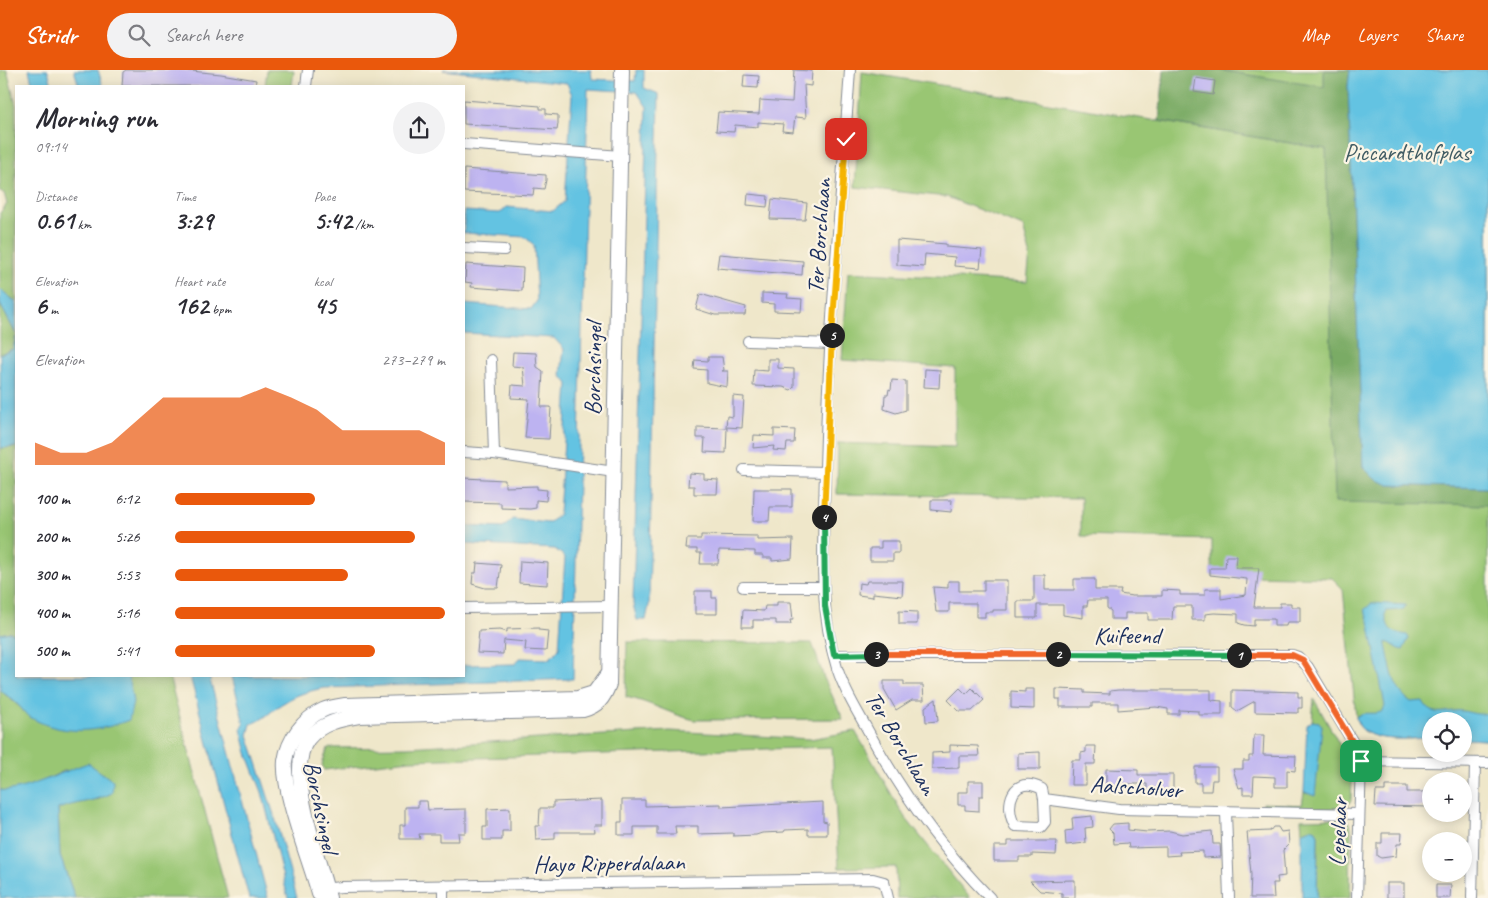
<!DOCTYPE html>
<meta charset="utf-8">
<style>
:root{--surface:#fff;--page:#f2f2f3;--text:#2b2b33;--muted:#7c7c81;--accent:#ea580c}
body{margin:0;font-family:Caveat,sans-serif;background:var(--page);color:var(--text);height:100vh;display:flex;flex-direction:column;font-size:19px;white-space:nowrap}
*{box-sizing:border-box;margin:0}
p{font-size:16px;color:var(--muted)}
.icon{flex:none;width:28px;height:28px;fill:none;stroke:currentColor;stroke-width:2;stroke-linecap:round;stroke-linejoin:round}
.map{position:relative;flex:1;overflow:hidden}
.drawer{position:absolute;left:15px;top:15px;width:450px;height:592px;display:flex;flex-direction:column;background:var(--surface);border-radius:0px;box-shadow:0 2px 12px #0003}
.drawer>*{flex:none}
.buttons{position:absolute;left:1422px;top:642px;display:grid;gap:10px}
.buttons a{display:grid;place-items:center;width:50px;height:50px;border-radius:50%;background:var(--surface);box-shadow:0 2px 12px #0003;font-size:25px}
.pin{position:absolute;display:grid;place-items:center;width:42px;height:42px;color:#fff;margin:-21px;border-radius:10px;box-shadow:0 2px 8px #0006}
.km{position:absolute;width:25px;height:25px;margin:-12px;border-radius:50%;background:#222;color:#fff;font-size:14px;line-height:25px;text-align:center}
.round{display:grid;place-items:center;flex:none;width:52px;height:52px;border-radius:26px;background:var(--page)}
.summary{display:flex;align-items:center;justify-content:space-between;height:85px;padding:0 20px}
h1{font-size:28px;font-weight:700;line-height:38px}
.metrics{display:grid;grid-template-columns:repeat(3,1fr);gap:8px;height:85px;padding:5px 20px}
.metrics div{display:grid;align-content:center}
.metrics b{font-size:25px;font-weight:700}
.metrics small{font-size:14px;font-weight:400}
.metrics p{font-size:14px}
.chart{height:140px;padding:10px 20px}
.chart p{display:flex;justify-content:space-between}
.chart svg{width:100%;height:90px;margin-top:5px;fill:var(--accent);opacity:.7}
ul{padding:0 20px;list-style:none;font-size:16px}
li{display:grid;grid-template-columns:80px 60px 1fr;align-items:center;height:38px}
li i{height:12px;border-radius:6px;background:var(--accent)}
header{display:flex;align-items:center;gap:30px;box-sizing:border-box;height:70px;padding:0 25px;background:var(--accent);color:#fff}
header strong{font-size:24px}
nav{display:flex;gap:28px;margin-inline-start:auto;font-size:18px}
.search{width:350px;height:45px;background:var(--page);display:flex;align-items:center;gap:12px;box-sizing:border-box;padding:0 18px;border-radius:28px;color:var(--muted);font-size:19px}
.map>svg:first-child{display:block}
</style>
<header>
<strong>Stridr</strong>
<div class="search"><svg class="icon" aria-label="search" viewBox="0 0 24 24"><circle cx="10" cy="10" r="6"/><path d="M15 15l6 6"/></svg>Search here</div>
<nav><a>Map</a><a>Layers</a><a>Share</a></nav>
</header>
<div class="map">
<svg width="1488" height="828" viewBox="0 0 1488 828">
<rect width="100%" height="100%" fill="#fcf5e5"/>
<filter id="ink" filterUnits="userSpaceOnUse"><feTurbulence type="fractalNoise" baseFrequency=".02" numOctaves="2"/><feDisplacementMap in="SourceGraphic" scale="10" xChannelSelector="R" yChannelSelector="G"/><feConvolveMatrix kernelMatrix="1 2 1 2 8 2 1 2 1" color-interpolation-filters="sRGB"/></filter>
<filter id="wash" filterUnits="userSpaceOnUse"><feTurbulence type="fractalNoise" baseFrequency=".0096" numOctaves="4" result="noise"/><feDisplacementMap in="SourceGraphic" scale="20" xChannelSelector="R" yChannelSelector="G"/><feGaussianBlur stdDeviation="1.12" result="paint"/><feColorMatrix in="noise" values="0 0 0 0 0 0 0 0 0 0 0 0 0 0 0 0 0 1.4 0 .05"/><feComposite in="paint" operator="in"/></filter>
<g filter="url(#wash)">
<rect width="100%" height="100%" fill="#efe7ca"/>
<g fill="#99c673" stroke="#5a7a68">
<polygon points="0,0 7,0 16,35 16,232 0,219 0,143 7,134 4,123 0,122"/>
<polygon points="267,0 294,0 292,16 265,16"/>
<path d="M 1218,0 L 1488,0 L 1488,670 L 1464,669 L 1464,651 L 1431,651 L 1431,668 C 1409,668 1361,676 1356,647 L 1343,519 L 1332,508 L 1212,505 L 1212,470 L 1081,466 L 1081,428 L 837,424 L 838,373 L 955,377 L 955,298 L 842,290 L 848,202 L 1027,212 L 1030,184 L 1023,157 L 947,127 L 855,117 L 862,2 L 1326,79 L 1324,18 Z"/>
<polygon points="0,234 16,264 13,279 0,284"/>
<polygon points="14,377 16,377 16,565 10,562 0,564 0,378"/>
<path d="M 627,572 L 812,573 L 824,608 L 843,649 L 695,650 C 671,645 651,632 626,627 Z"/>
<path d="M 128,606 L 169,606 L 228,828 L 75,828 L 60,786 L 58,739 L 74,733 L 100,729 L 66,700 C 48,708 21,725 0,720 L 0,620 L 21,638 L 27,645 L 133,632 Z"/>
<polygon points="1314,629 1347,688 1347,709 1352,710 1351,730 1346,739 1263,739 1263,733 1302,735 1304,722 1307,724 1319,652 1312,651"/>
<polygon points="670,661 810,669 855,661 904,746 970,828 897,828 896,797 839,798 832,677 410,690 324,700 322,694 328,678 407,677"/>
<polygon points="1343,748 1349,751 1351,757 1350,828 1317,828 1318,765 1306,759 1302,762 1301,749"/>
</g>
<polygon fill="#7aab65" stroke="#4a6d62" points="1164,0 1218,0 1324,17 1324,0 1350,0 1348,16 1363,396 1389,415 1488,418 1488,435 1335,432 1326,79 1159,51"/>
<g fill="#64c3e2" stroke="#4079a0">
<polygon points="29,0 48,0 52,16 33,16"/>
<polygon points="74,0 98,0 103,16 79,16"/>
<path d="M 443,0 L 591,0 L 592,9 L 635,11 L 636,0 L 644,0 L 644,18 L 659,24 L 649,535 L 646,550 L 637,550 L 633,534 L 647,37 L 637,22 L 588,19 L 573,609 L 323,618 C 310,621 297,624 285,632 C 272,639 265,650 251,654 L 248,665 L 275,748 L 297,828 L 288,828 L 262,722 L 247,683 L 241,659 L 244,654 L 232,606 L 464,606 L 464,595 L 515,594 L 520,588 L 549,589 L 559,579 L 565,487 L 555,479 L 464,474 L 464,456 L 503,458 L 512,449 L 549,453 L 559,444 L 568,314 L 561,305 L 564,279 L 554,268 L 464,263 L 464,234 L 531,239 L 537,231 L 534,175 L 525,167 L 464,163 L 464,141 L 500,143 L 507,137 L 553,141 L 565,131 L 572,25 L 567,13 Z"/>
<polygon points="1350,0 1488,0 1488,418 1389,415 1375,409 1363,397 1348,16"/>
<polygon points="0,219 16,232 16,264 0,234"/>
<polygon points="16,267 16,377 1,378 0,284 13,279"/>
<path d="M 1372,533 L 1406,535 L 1403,540 L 1387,541 L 1385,544 C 1389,562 1390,561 1407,565 L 1409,568 L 1403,580 C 1396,579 1393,573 1386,572 L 1386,575 C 1391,597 1392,619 1411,632 L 1423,631 C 1432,650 1448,639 1462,641 C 1471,642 1477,646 1488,643 L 1488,670 L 1464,669 L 1464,651 L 1431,651 L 1431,668 C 1409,668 1361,676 1356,647 C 1365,640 1375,646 1383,641 L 1385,636 L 1369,551 L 1364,540 Z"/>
<path d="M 10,562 L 16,565 L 16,606 L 128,606 L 133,632 L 129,650 C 96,663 60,666 28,646 C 25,644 24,641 21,638 C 15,631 7,626 0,620 L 0,564 Z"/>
<polygon points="190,606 209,606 268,828 249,828"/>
<polygon points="1312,651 1319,652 1322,656 1315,726 1304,722 1307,655"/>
<path d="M 88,693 L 113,711 L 112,723 C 95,732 76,732 58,739 L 60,786 L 75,828 L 0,828 L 0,720 C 19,724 66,700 88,693 Z"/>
<polygon points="1311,758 1316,760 1318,765 1317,828 1302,828 1302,762"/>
</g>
<g id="blocks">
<g fill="#bdb3f1">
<polygon points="126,0 181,0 221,4 256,10 255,16 122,16 123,2"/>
<polygon points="794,0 812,1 811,16 804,15 806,48 795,47 793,62 782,61 783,54 758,52 758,57 735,55 734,62 716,61 718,42 759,44 760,30 792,32"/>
<polygon points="744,5 759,6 758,18 743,17"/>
<polygon points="1196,8 1215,11 1213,25 1194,22"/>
<polygon points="464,30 540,36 540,39 546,39 546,44 558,45 558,54 557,60 464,54"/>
<polygon points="464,99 546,105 546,110 544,119 534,118 533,125 464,122"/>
<polygon points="748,124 768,126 767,137 747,135"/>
<polygon points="772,129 807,133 805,150 770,149"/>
<polygon points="897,170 946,174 946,177 982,180 980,198 954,196 955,187 925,184 924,197 897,195"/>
<polygon points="719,184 803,191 802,205 717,198"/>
<polygon points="466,194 523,198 522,221 471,217 472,213 465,212"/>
<polygon points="762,223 788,224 787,228 802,229 801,242 774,241 774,234 762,233"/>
<polygon points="700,224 746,237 745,245 715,245 696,239"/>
<polygon points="513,282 536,283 537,297 543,301 541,337 551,337 549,369 525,368 529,329 511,328 512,315 525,316 523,297 512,296"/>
<polygon points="708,287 722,287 724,300 722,301 728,301 727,317 707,313 707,300 694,299 695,290 708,291"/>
<polygon points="768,289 778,289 778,298 794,299 794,317 791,320 783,317 753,316 754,300 768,301"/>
<polygon points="925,299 940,300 939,318 924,317"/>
<polygon points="892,310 906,311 906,340 896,343 884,339 885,325 888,325 889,319 891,320"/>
<polygon points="733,326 744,327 742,358 726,357 727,346 733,347"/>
<polygon points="697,357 727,358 726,383 704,382 705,368 697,368"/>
<polygon points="774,359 795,360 794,373 787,373 786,381 773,380 774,376 753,378 754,365 774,366"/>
<polygon points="689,403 704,404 704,409 718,410 717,424 694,424 694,416 688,416"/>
<polygon points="464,408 505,410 505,417 537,416 537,419 547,420 546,431 536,430 536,438 530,439 501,438 501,433 464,432"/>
<polygon points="754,419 792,419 792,437 770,437 769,451 753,451"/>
<polygon points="931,430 952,430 951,442 931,440"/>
<polygon points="701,465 757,466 757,470 793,469 792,489 772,491 772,488 763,488 763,485 755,485 755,481 719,480 718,494 700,494 701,483 697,483 697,479 686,479 687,469 701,469"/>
<polygon points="881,471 899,471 899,483 893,483 893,491 870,491 870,478 881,478"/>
<polygon points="1226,486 1237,486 1236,498 1259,498 1254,537 1280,537 1280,533 1291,533 1291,537 1300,537 1300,552 1287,552 1286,556 1274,556 1274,549 1254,549 1254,556 1244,555 1238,553 1238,544 1214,543 1205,544 1205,550 1192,550 1192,536 1173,536 1172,550 1148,550 1148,543 1125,543 1125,549 1111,549 1111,541 1107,538 1107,530 1088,530 1087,536 1083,536 1083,548 1063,545 1063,535 1037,535 1037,548 1017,548 1017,531 1034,531 1034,505 1045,505 1045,520 1074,520 1074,509 1095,509 1095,520 1121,520 1120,524 1132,526 1162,526 1162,520 1180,521 1180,525 1205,525 1205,519 1221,519 1221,529 1246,525 1247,509 1210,505 1210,498 1225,498"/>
<polygon points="520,491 548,493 547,515 519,513"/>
<polygon points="477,493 501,495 498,518 485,518 472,514 473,503 476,503"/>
<polygon points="984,510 1007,510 1007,540 993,540 993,542 985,542 985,547 976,547 976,533 949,533 949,542 936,542 933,517 948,518 948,511 959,511 959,521 984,521"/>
<polygon points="867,511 903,511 902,526 873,523 873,527 858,525 859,513 866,514"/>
<polygon points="695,521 712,521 712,528 717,528 717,544 695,544"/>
<polygon points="777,532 791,532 793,550 790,550 791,554 776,554 776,550 753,550 753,557 742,557 743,540 764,541 765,536 777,536"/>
<polygon points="899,541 917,542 917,554 899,554"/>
<polygon points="539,558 539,560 548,561 546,581 525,580 526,572 504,570 503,584 477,583 479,561 500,560 507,562 507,559"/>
<polygon points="884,611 904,611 904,615 923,615 924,630 912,630 896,640 884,619"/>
<polygon points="960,618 966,624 972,618 984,630 972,641 959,641 948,630"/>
<polygon points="1025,619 1034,619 1034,639 1011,638 1011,621 1025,622"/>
<polygon points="1056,619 1084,620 1084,623 1110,624 1110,621 1118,620 1211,620 1211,630 1222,631 1222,645 1199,645 1199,641 1179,640 1179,644 1168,644 1168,639 1156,637 1118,640 1118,633 1092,633 1092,637 1060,637 1060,629 1056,629"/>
<polygon points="1232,620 1298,622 1298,627 1302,627 1302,638 1298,638 1298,643 1255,642 1255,631 1237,641 1232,637"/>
<polygon points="936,629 938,651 926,652 925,637"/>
<polygon points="1254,665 1264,665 1263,685 1296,686 1295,701 1287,700 1287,717 1275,717 1275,707 1254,706 1253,724 1243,724 1243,717 1239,718 1233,699 1243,699 1243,691 1249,691 1249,686 1253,686"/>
<polygon points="950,675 978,676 979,686 959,686 959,698 932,699 932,683 950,682"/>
<polygon points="1086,676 1096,676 1095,694 1086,694 1086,715 1071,715 1072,690 1081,690 1081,683 1086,682"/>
<polygon points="1040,682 1040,699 1018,699 1018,683"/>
<polygon points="1195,697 1217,697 1217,710 1212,710 1211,721 1201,721 1201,713 1195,713"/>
<polygon points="1106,699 1138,700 1138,705 1173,705 1173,721 1147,720 1147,714 1122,714 1122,720 1106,720"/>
<polygon points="968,711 983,711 983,726 979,726 979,741 965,740 965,735 958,735 958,722 968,722"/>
<polygon points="1385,716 1407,716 1407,722 1431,722 1431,737 1375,736 1376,721 1385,721"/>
<polygon points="602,730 602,755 594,755 595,762 555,762 555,769 536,770 535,756 539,756 540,738 553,738 553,732"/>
<polygon points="622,730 645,730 645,736 721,734 721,737 823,732 823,751 827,752 827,765 808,765 808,759 785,760 784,762 762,763 756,765 733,766 733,763 698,764 698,756 675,756 676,764 657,764 657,757 634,757 634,765 618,765 618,752 622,752"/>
<polygon points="418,731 427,731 428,740 466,739 466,763 458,763 459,771 439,771 439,764 419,764 420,769 400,769 400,755 405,755 405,737 418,737"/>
<polygon points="510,738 510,761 502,761 502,770 483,770 483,757 487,757 487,739"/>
<polygon points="1092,746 1093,757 1085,758 1086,773 1066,775 1065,761 1073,760 1072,748"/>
<polygon points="1128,753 1128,760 1147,762 1170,761 1182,764 1212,761 1213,774 1220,774 1221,787 1203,788 1203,781 1179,782 1180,785 1166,786 1166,777 1129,778 1128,773 1114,774 1113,763 1109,759 1113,754"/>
<polygon points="1273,757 1278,757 1281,762 1288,761 1289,774 1283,780 1285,806 1277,807 1278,813 1273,813 1274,828 1250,828 1251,804 1247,762 1270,761"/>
<polygon points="1382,763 1402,763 1401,774 1397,774 1396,786 1381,788 1377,786 1377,773 1382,773"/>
<polygon points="1008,771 1057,771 1056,785 1032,784 1032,787 1019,787 1019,791 994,791 994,776 1008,776"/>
<polygon points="1075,810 1075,828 1062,828 1062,823 1040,821 1030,811"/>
<rect x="1387" y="813" width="17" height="15"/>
<polygon points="1436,815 1451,815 1450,828 1436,828"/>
</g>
</g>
</g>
<g filter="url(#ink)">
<use href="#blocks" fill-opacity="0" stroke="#858b94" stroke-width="1"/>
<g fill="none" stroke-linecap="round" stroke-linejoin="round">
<defs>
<g id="street">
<path d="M 850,0 C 841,133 828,267 825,401 C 824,466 817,534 837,598 C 844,619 855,638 866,657 C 899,719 941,778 990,828"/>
<polyline points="306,16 308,0"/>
<polyline points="464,74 621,86"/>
<polyline points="464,178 504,180"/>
<polyline points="748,271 832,274"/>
<polyline points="491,290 494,384"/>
<polyline points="464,382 494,384 614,402"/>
<polyline points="744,400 825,402"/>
<polyline points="743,517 824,517"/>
<polyline points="464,538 611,536"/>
<polyline points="834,585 1292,585 1298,587 1308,597 1358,681 1361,691"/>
<path d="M 1044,729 L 1042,719 C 1013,703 1003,735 1015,756 L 1041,757 L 1045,752 L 1044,729 L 1119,739 L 1358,744"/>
<polyline points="1226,742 1229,828"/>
<polyline points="443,815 443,828"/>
<polyline points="320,819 342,817 873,809 884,812 888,828"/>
<polyline points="1357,828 1361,691 1488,693"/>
<polyline points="1472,828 1475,693"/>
</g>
<g id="secondary">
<path d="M 319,824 C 310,791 282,722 285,691 C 288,670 303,649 323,640 C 330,637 338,636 345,635 L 578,628 L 594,623 L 607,605"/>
<path d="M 329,828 C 320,791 284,700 308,669 C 321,653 341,649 359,646 L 583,640 C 598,636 604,628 609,614 L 622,0"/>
</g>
</defs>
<use href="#street" stroke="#858b94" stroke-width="12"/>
<use href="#secondary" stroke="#858b94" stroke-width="16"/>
<use href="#street" stroke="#fff" stroke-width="10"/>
<use href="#secondary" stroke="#fff" stroke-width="14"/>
</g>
</g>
<g fill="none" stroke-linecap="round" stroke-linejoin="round" filter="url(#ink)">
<defs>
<polyline id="split-1" points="1239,585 1292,585 1303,590 1358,681 1361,691"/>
<polyline id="split-2" points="1058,584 1239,585"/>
<polyline id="split-3" points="876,584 1058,584"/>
<polyline id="split-4" points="824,447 825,536 834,585 876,584"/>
<polyline id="split-5" points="824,447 832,265"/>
<polyline id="split-6" points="832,265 846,69"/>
</defs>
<use href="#split-1" stroke="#fff" stroke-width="10"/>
<use href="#split-2" stroke="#fff" stroke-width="10"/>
<use href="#split-3" stroke="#fff" stroke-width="10"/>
<use href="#split-4" stroke="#fff" stroke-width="10"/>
<use href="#split-5" stroke="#fff" stroke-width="10"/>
<use href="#split-6" stroke="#fff" stroke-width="10"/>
<use href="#split-1" stroke="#f0652b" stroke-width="6"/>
<use href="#split-2" stroke="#22a559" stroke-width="6"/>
<use href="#split-3" stroke="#f0652b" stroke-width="6"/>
<use href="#split-4" stroke="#22a559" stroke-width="6"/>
<use href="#split-5" stroke="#f5b400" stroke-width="6"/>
<use href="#split-6" stroke="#f5b400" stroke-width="6"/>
</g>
<g text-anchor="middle" stroke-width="4.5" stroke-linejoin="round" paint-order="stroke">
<g font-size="24" fill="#415c64" stroke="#fcf5e5">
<text x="1407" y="90">Piccardthofplas</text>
</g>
<g font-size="24" fill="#1b2f5e" stroke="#fcf5e5">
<text transform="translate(819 166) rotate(-86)" y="8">Ter Borchlaan</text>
<text transform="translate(593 299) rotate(-89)" y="8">Borchsingel</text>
<text x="1127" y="573">Kuifeend</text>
<text transform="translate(901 673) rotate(59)" y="8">Ter Borchlaan</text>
<text transform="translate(1136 717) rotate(4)" y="8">Aalscholver</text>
<text transform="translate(321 737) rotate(78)" y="8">Borchsingel</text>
<text transform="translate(1338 762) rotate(-88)" y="8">Lepelaar</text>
<text transform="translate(609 793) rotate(-1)" y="8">Hayo Ripperdalaan</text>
</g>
</g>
</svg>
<div class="buttons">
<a><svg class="icon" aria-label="locate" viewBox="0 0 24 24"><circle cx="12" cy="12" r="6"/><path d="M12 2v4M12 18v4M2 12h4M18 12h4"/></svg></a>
<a>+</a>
<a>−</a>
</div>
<div class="pin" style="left:1361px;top:691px;background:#1e9e55"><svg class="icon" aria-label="arrive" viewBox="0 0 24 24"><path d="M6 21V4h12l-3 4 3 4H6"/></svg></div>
<div class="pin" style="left:846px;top:69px;background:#d93025"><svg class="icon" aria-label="check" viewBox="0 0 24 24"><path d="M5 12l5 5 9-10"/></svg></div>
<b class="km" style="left:1239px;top:585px">1</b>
<b class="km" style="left:1058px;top:584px">2</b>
<b class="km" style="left:876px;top:584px">3</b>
<b class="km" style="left:824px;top:447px">4</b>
<b class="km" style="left:832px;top:265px">5</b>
<section class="drawer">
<div class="summary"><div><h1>Morning run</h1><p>09:14</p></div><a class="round"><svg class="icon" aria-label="share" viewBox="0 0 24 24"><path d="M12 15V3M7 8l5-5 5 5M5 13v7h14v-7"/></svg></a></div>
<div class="metrics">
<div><p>Distance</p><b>0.61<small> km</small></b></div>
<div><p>Time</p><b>3:29</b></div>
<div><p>Pace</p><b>5:42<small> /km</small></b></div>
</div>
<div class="metrics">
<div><p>Elevation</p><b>6<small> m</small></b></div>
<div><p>Heart rate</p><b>162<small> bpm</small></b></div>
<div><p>kcal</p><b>45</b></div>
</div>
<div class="chart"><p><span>Elevation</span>273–279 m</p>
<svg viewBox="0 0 160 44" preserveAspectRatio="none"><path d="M0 44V33L10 38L20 38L30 33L40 22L50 11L60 11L70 11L80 11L90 6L100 11L110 17L120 27L130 27L140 27L150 27L160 33V44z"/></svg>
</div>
<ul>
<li><b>100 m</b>6:12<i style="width:52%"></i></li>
<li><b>200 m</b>5:26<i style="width:89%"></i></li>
<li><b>300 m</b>5:53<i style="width:64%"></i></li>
<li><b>400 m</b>5:16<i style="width:100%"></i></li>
<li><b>500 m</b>5:41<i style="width:74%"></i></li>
</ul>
</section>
</div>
